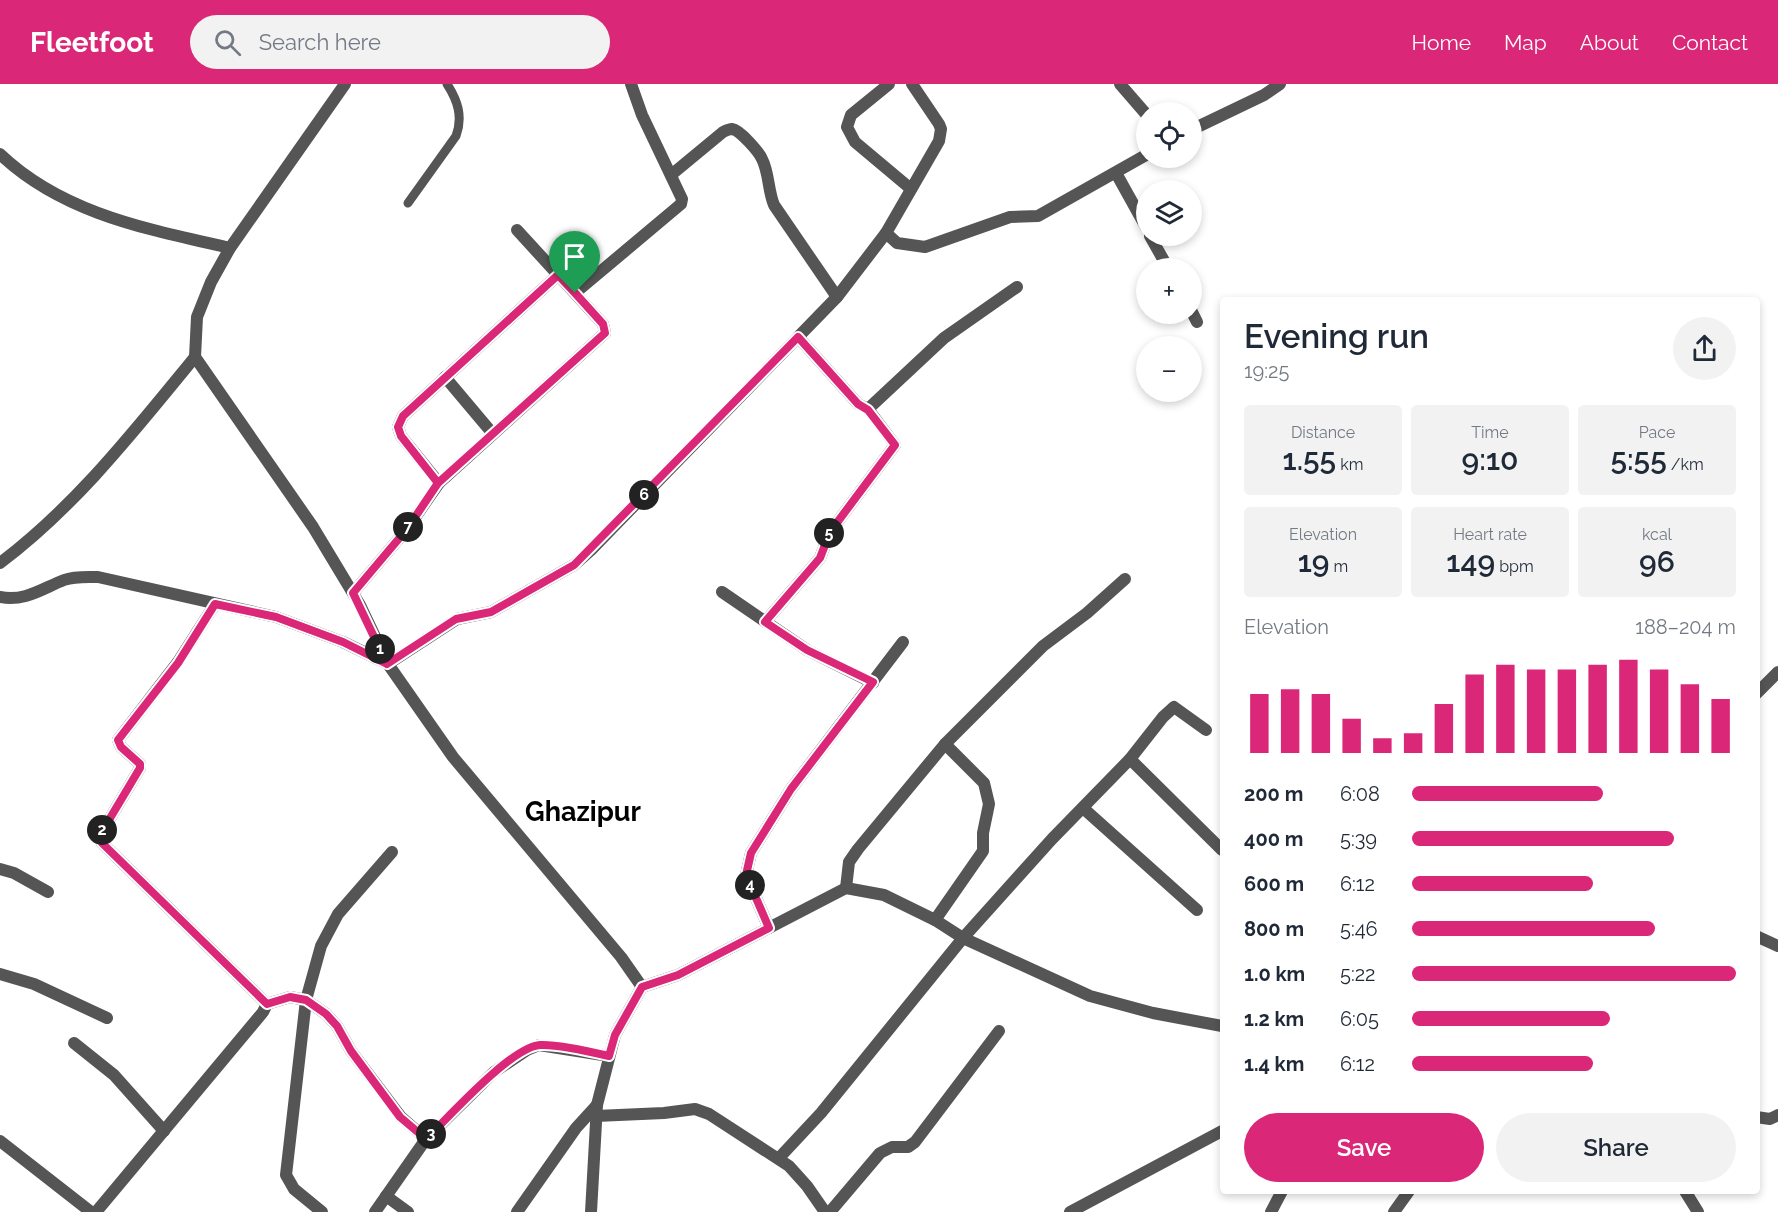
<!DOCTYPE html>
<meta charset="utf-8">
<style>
:root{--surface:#fff;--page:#f2f2f3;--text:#1f2937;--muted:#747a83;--accent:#db2777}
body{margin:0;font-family:Raleway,sans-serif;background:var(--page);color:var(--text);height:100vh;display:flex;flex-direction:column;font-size:22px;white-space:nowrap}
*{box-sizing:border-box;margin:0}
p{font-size:20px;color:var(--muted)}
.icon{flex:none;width:33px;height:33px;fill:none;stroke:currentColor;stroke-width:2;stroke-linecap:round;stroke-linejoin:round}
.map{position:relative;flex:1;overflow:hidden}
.details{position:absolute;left:1220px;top:213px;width:540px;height:897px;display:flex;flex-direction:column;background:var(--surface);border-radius:6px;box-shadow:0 3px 9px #0003}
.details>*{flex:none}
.tools{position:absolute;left:1136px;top:18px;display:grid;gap:12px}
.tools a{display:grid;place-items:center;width:66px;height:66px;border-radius:50%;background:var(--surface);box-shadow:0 3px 9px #0003;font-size:30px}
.pin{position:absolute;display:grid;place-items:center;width:51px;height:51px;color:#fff;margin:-62px -26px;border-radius:50% 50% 50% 0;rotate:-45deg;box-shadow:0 0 6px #0007}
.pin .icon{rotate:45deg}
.km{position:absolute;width:30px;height:30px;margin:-15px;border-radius:50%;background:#222;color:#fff;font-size:16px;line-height:30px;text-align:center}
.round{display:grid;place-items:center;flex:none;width:63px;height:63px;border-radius:32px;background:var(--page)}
.headline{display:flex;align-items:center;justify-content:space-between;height:102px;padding:0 24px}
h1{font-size:33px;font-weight:600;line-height:45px}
.stats{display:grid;grid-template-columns:repeat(3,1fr);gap:9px;height:102px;padding:6px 24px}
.stats div{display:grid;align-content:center;border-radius:6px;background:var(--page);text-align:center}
.stats b{font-size:30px;font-weight:600}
.stats small{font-size:16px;font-weight:400}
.stats p{font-size:16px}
.chart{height:168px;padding:12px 24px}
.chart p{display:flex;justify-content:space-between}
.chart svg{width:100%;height:108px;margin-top:6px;stroke:var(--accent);stroke-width:6}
.primary-button{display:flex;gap:12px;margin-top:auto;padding:12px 24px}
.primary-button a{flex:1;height:69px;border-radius:36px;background:var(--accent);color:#fff;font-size:24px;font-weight:600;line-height:69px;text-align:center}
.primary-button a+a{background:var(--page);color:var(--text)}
ul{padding:0 24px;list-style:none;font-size:20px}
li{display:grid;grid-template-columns:96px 72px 1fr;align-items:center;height:45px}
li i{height:15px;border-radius:8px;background:var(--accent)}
header{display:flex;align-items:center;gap:36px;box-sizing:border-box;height:84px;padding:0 30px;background:var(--accent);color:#fff}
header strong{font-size:28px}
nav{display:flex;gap:33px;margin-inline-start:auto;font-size:21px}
.search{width:420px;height:54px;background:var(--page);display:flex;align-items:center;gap:15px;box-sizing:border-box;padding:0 21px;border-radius:33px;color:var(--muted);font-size:22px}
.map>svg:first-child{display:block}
</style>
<header>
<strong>Fleetfoot</strong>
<div class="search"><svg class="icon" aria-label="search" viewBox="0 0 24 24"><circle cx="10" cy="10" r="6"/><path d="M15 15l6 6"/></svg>Search here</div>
<nav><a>Home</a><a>Map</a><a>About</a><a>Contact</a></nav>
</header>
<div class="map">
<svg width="1778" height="1128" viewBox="0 0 1778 1128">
<rect width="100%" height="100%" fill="#fff"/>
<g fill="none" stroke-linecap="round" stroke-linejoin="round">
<path stroke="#555" stroke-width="9" d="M 408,119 L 456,52 C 463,33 458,17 447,0"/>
<g stroke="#555" stroke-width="12">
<polyline points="889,0 851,31 847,43 855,58 911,105"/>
<polyline points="1120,0 1146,30"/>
<polyline points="1191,46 1264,11 1280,0"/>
<path d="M 0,70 C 63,130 148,145 230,164"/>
<polyline points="1116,89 1146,143"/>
<path d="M 671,91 L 723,48 C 725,47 730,45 732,45 C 740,46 759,68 762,75 C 769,88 768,107 774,121 L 837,213"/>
<polyline points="886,149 897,159 925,163 1010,133 1038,132 1146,71"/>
<polyline points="1150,152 1168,184"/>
<polyline points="575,209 681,120 682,115 642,31 631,0"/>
<polyline points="1191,226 1197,238"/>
<polyline points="798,253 858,320 868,325 944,254 1017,203"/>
<polyline points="445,293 493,350"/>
<polyline points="439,399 401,352 398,343 403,332 558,191"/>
<path d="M 0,479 C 76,422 135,346 195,273"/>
<polyline points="722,508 807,566 873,599"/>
<polyline points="353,509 407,445 439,399 605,249 603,240 517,146"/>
<path d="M 0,513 C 25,518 43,504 64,496 C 75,492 87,493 98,493 L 276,533 L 343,558 L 388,580 L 457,535 L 491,528 L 574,481 L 591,466 L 837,213 L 886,149 L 939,57 L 941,45 L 939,40 L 912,0"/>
<polyline points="215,520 178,578 118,656 121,663 140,680 140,684 100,751 102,759 267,920"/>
<polyline points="765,538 820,474 830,448 895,361 868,325"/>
<polyline points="1756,610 1778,588"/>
<polyline points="1130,675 1222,766"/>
<polyline points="1083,724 1197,826"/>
<polyline points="0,785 14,789 48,808"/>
<polyline points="846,804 849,778 858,765 945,660 1043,562 1087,529 1125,495"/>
<polyline points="935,836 983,767 983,749 989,720 984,699 945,660"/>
<polyline points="769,844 746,791 751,769 791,705 903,558"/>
<polyline points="1756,852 1778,862"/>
<polyline points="0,890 34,900 107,934"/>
<polyline points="642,903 678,891 846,804 884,811 935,836 963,854 1090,912 1153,929 1222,942"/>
<polyline points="74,959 114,991 164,1047"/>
<polyline points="596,1032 664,1029 695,1025 709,1030 789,1082 807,1102 825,1128"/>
<polyline points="1756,1033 1770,1035 1778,1031"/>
<polyline points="0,1057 91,1128"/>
<polyline points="779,1074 821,1029 963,854 1052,755 1130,675 1163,633 1174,623 1206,646"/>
<polyline points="1685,1107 1698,1128"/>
<polyline points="386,1112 408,1128"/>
<polyline points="96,1128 263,928 267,920 290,913 306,916 326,930 337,942 351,967 401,1033 426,1055"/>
<polyline points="322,1128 294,1105 286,1091 306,916 321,862 338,830 392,768"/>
<polyline points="375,1128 426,1055 494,988 527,966 539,961 609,972"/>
<polyline points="517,1128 576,1044 597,1021"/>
<polyline points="830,1128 880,1069 892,1063 908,1063 915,1058 999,947"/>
<polyline points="1070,1128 1222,1047"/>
<polyline points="1271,1128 1282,1107"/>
<polyline points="1394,1128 1409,1107"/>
</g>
<polyline stroke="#555" stroke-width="12" points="345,0 230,164 211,198 197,233 195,273 313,443 360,521 388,580 453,673 621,873 642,903 615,951 597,1021 591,1128"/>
</g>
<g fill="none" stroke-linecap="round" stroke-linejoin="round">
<defs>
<path id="route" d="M 575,209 L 603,240 L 605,249 L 438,399 L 407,445 L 353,509 L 387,580 L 343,558 L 276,533 L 215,520 L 178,579 L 118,656 L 121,663 L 140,680 L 140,684 L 100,751 L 102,759 L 267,920 L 290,913 L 306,916 L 326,930 L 337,942 L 351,967 L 400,1033 L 426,1055 C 448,1034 511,963 540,961 C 557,960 592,968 609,972 L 615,951 L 642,903 L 678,891 L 769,844 L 746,791 L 751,769 L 791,705 L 873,598 L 807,566 L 765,538 L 820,474 L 830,448 L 895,361 L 868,326 L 858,320 L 798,253 L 574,481 L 491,528 L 456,535 L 387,580 L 353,509 L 407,445 L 438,399 L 401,352 L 398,343 L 403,332 L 558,191 L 575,209"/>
</defs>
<use href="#route" stroke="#fff" stroke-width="12"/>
<use href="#route" stroke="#db2777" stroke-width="8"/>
</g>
<g text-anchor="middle" stroke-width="4.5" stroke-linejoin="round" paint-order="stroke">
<g font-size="27" font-weight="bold" fill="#000" stroke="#fff">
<text x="583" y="737">Ghazipur</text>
</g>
</g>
</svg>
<div class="tools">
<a><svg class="icon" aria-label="locate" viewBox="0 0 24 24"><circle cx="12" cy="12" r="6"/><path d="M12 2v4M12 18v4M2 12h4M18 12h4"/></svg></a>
<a><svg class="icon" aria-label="layers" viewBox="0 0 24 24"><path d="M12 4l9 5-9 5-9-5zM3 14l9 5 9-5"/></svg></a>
<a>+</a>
<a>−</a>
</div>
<div class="pin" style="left:575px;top:209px;background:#1e9e55"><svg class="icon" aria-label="arrive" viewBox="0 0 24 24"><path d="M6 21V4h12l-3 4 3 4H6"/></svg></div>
<b class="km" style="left:380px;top:565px">1</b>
<b class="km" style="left:102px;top:746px">2</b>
<b class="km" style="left:431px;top:1050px">3</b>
<b class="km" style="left:750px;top:801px">4</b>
<b class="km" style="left:829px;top:449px">5</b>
<b class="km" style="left:644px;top:411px">6</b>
<b class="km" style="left:408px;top:443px">7</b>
<section class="details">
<div class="headline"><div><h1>Evening run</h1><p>19:25</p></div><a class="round"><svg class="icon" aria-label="share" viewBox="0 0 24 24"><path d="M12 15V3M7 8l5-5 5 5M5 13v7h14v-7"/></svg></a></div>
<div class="stats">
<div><p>Distance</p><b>1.55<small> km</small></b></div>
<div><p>Time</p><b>9:10</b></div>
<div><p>Pace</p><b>5:55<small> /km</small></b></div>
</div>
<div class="stats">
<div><p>Elevation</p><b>19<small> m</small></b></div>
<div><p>Heart rate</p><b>149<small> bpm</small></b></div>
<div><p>kcal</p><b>96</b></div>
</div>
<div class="chart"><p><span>Elevation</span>188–204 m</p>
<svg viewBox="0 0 160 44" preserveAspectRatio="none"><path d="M5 44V20M15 44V18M25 44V20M35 44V30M45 44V38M55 44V36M65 44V24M75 44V12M85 44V8M95 44V10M105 44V10M115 44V8M125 44V6M135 44V10M145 44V16M155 44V22"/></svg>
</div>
<ul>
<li><b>200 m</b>6:08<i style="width:59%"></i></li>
<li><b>400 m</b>5:39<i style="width:81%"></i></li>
<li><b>600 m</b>6:12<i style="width:56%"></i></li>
<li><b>800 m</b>5:46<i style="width:75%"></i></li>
<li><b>1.0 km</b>5:22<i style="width:100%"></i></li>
<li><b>1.2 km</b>6:05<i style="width:61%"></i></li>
<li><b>1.4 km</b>6:12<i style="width:56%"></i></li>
</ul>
<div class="primary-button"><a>Save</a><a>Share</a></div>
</section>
</div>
